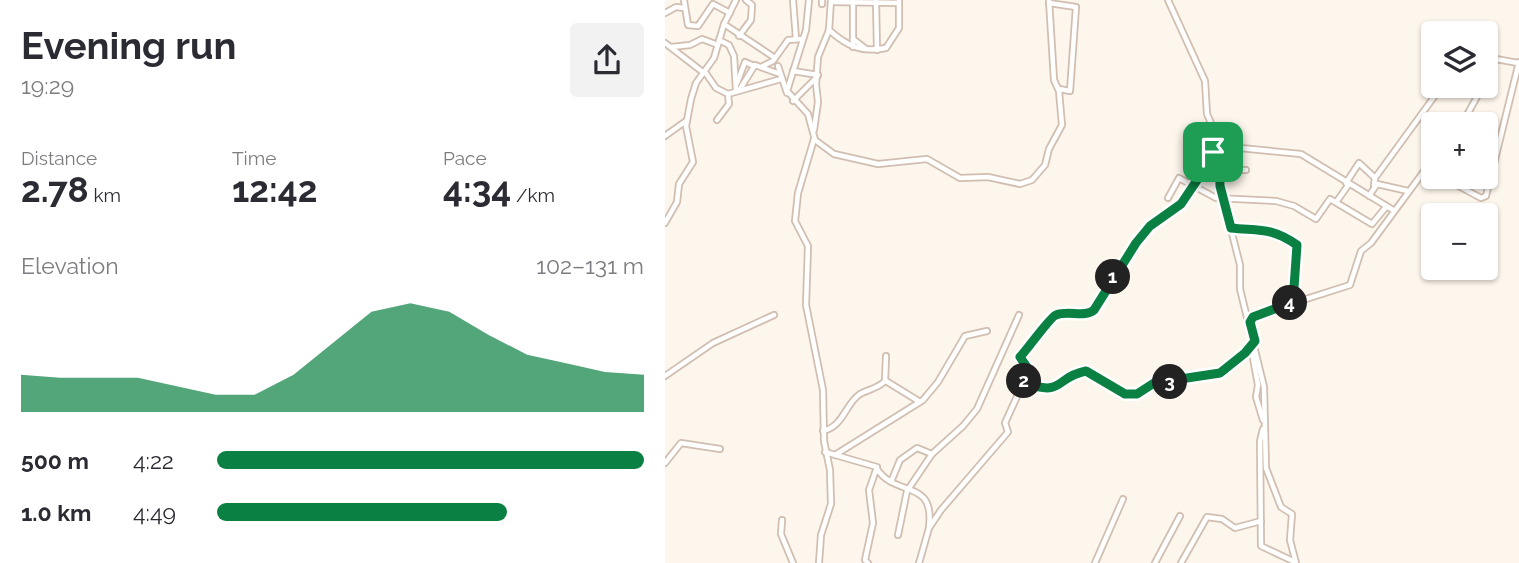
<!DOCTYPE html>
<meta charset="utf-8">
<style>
:root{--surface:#fff;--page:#f2f2f3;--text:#2b2b33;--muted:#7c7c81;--accent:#0b8043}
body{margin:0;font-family:Raleway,sans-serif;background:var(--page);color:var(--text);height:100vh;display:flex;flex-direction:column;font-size:26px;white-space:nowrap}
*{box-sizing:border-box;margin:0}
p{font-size:23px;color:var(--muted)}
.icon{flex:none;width:38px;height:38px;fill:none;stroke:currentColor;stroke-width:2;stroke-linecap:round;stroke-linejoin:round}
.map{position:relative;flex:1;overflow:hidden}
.panel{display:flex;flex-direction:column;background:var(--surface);width:665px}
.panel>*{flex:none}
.buttons{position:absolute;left:756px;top:21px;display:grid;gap:14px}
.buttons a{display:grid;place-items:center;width:77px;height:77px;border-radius:7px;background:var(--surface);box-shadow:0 2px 5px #0004;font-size:35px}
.pin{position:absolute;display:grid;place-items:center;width:60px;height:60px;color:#fff;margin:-30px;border-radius:14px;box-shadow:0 4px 10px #0006}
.km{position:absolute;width:35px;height:35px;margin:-18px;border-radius:50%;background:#222;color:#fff;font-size:19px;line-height:35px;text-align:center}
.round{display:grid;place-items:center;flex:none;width:74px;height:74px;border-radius:7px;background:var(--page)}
.head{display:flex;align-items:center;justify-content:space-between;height:119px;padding:0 21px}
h1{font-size:38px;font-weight:700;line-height:52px}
.figures{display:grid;grid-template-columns:repeat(3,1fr);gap:10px;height:119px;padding:7px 21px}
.figures div{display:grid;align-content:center}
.figures b{font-size:35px;font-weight:700}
.figures small{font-size:19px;font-weight:400}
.figures p{font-size:19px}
.chart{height:196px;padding:14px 21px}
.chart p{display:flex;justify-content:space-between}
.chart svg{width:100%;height:126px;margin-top:7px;fill:var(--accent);opacity:.7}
ul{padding:0 21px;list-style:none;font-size:23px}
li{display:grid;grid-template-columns:112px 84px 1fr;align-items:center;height:52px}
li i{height:18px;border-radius:9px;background:var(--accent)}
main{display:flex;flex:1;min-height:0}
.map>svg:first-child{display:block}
</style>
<main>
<section class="panel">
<div class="head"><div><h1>Evening run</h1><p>19:29</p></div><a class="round"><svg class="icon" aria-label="share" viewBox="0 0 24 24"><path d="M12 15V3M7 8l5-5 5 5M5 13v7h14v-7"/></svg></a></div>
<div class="figures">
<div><p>Distance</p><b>2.78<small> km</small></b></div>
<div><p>Time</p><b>12:42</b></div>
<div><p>Pace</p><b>4:34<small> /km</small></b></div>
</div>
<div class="chart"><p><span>Elevation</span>102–131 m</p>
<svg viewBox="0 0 160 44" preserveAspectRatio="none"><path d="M0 44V31L10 32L20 32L30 32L40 35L50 38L60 38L70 31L80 20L90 9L100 6L110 9L120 17L130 24L140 27L150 30L160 31V44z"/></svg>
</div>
<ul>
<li><b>500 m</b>4:22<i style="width:100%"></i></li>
<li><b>1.0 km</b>4:49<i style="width:68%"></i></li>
</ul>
</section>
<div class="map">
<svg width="854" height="563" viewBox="0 0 854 563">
<rect width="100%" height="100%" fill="#fdf6ec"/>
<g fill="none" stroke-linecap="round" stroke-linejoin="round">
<defs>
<g id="minor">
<polyline points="19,0 23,25 33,26 48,4 65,13"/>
<polyline points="128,0 131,39"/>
<polyline points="144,0 141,30 122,91 143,114 150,140 169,154 213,164 262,159 295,178 323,177 355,184 367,180 380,165 384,149 397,125 394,91 389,80 384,0"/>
<polyline points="503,0 540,81 542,114 554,141 555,186 575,265 575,289 599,387 601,468 616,507 627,514 625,540 631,563"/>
<polyline points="211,1 212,50"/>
<polyline points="166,2 234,3"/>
<polyline points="384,3 411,7 405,91 394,89"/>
<polyline points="157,4 157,0"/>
<polyline points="0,13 11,7 19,8"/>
<polyline points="59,24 110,58"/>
<path d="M 164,30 C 182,46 196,53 221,48 L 234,28 L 234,0"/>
<polyline points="74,36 86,20 87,5 81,0"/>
<polyline points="188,39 201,49"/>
<polyline points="54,40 64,45 69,56 71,90"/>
<polyline points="0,43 39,73"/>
<polyline points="6,47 25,45 37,39 53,45"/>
<polyline points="188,47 188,1"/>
<polyline points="98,66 108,61 123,40 137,39"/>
<polyline points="113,66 122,93"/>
<polyline points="128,71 153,75"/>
<polyline points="40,72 51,88 63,94 116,79"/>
<polyline points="821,81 831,59 853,63"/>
<polyline points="72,83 80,62 89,66"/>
<polyline points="75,89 90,65 115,74"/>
<polyline points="128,101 152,77"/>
<polyline points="52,120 64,104 63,94"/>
<polyline points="797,124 818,86"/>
<polyline points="149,130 153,102 151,84 153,57 164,30 166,0"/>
<polyline points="0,136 21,121"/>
<polyline points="149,139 133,193 130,221 143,246 141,305 158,390 159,441 165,470 166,504 156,535 154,563"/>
<polyline points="555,146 636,154 728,210"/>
<polyline points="554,170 581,170"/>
<polyline points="777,177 816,198 821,196 854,62"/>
<polyline points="681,183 694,163 710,178"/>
<polyline points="709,185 710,178 777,86"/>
<polyline points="704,196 712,184 743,191"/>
<polyline points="503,198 514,178 551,198 611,201 629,206 651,219 665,199 707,224 721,207"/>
<polyline points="672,201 684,184"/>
<polyline points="0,223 12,202 14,184 28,162 21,126 26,99 31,83 49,58 59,24 71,0"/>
<path d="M 566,228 C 594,231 607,227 632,245 L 628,302"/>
<polyline points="586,321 594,314 685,285 696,251 706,243 768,159"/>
<polyline points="586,347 593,385 591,397 598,420"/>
<polyline points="0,376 48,343 109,315"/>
<polyline points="221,381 255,402"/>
<path d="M 358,382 C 400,398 390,377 421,371 L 460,394 L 472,394 L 491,383 L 555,373 L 580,353 L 590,341"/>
<polyline points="598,429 595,441 596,546 630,562"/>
<path d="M 158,431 C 179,426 180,404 195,394 C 204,389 212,389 220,381 L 221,356"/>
<polyline points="160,452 212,467 204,490 208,523 200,560 203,563"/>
<polyline points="170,455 258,400 273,382 300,336 322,331"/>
<polyline points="0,463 16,443 55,449"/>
<path d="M 212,469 C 231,498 270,478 264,527"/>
<polyline points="226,482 235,460 252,448 267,454"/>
<polyline points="117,520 116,534 128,563"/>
<polyline points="233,535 242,491 267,454 298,426 312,409 354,315"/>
<polyline points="254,563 264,528 276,510 343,432 340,423 364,370 355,357 389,316 422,314 429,310 471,243 485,226 516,204 543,164 548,152 548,131"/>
<polyline points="430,563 458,499"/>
<polyline points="490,563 515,516"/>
<polyline points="516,563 542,517 557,519 570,528 596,521"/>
</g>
</defs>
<use href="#minor" stroke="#d1beb0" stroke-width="8"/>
<use href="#minor" stroke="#fff" stroke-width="4.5"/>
</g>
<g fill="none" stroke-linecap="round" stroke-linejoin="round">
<defs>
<path id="route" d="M 548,130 L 554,141 L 555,186 L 566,228 C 594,231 607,227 632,245 L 628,302 L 588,317 L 585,322 L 590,341 L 580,353 L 555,373 L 489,383 L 472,394 L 460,394 L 421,371 C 389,377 400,398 358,382 L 364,370 L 355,357 C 362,350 385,317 391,315 C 404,310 419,318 429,310 L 471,243 L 485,226 L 516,204 L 543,164 L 548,152 Z"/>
</defs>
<use href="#route" stroke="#fff" stroke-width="14"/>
<use href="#route" stroke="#0b8043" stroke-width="9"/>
</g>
</svg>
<div class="buttons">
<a><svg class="icon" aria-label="layers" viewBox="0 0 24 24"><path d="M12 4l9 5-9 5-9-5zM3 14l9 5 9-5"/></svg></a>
<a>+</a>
<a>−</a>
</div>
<div class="pin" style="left:548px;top:152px;background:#1e9e55"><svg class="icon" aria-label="arrive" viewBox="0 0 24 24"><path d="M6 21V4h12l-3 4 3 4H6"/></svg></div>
<b class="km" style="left:448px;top:277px">1</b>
<b class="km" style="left:359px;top:381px">2</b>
<b class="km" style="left:505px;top:382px">3</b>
<b class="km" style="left:625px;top:303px">4</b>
</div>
</main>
